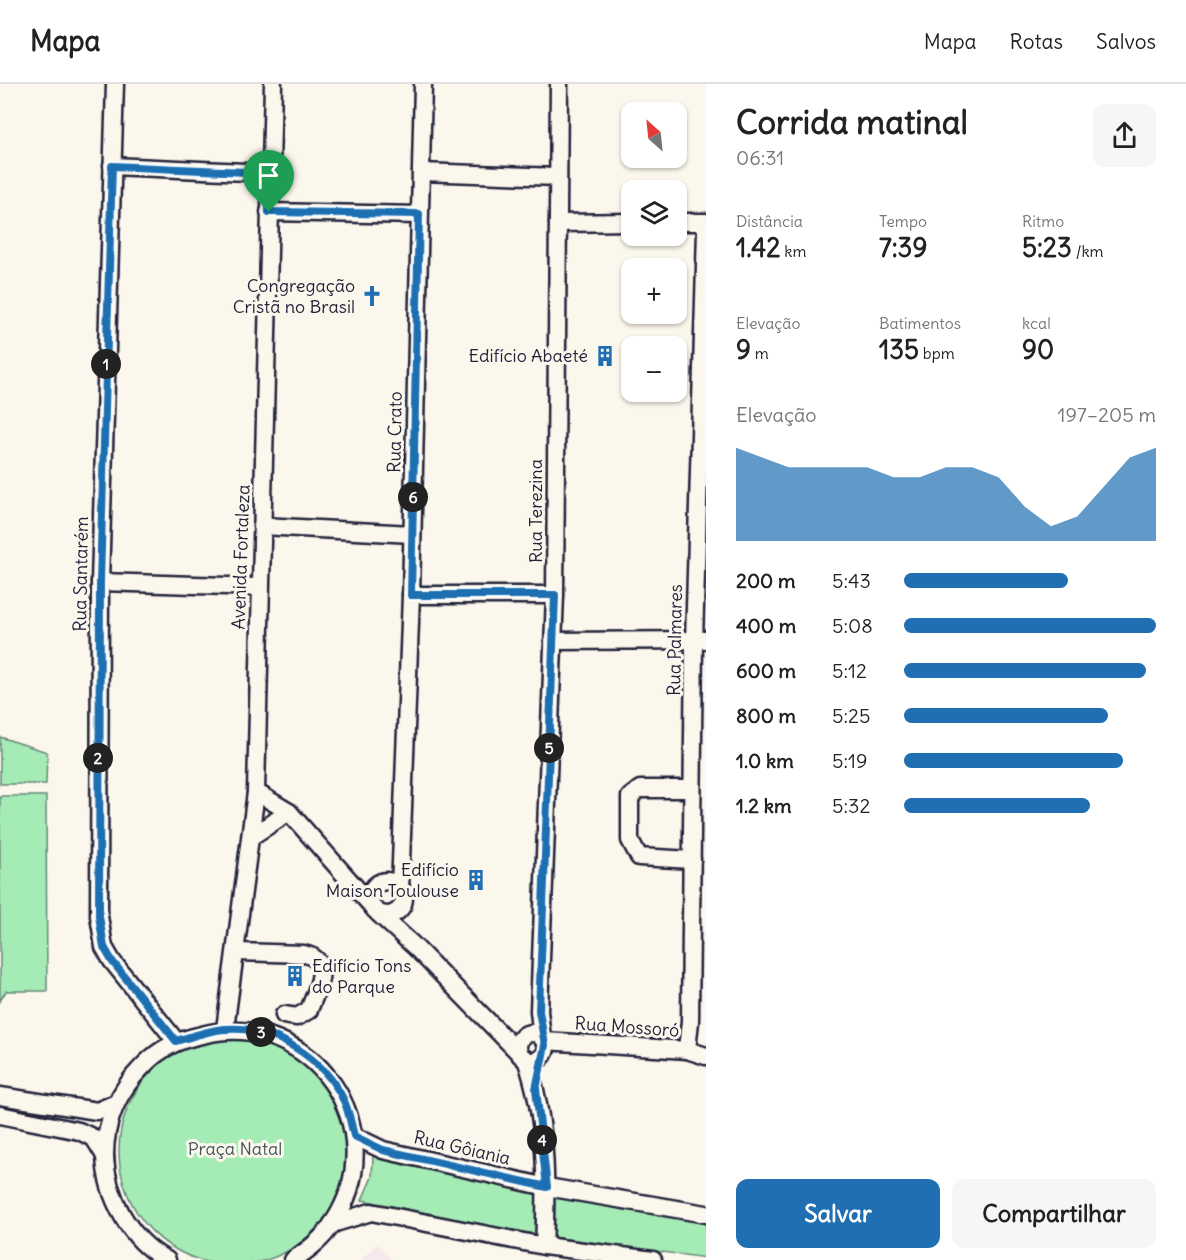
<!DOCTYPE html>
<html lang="pt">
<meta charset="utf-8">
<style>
:root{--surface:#fff;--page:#f6f6f6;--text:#222;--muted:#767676;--line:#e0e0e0;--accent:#1f6fb2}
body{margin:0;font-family:Delius,sans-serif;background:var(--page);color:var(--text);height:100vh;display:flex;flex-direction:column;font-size:22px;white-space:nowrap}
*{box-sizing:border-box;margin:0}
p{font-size:20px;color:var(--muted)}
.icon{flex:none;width:33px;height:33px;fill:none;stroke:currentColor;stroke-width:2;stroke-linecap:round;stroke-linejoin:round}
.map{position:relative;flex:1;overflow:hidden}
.drawer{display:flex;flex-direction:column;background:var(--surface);width:480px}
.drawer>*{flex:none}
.needle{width:39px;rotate:333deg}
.controls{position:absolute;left:621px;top:18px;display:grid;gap:12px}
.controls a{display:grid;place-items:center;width:66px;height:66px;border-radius:12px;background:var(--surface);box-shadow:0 2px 4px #0004;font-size:30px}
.pin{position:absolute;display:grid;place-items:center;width:51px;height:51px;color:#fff;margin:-62px -26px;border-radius:50% 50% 50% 0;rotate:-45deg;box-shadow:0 0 6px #0007}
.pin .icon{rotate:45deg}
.km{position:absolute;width:30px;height:30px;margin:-15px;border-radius:50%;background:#222;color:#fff;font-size:16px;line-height:30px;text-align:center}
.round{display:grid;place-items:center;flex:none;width:63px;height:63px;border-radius:12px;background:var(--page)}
.head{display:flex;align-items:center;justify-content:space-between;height:102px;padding:0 30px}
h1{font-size:33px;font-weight:700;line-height:45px}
.figures{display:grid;grid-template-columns:repeat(3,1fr);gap:9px;height:102px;padding:6px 30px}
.figures div{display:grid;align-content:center}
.figures b{font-size:26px;font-weight:700}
.figures small{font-size:16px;font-weight:400}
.figures p{font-size:16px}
.chart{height:168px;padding:12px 30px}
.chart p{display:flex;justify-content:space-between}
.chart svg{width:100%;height:108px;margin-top:6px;fill:var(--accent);opacity:.7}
.primary-button{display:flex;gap:12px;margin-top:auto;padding:12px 30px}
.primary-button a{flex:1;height:69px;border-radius:12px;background:var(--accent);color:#fff;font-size:24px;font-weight:700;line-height:69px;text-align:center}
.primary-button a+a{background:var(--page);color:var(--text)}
ul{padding:0 30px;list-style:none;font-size:20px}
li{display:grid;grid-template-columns:96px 72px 1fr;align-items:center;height:45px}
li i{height:15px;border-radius:8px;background:var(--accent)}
header{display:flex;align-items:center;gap:36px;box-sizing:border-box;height:84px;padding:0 30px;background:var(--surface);border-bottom:2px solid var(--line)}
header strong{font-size:28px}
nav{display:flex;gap:33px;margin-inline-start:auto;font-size:21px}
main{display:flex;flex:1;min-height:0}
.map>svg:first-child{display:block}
</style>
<header>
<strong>Mapa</strong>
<nav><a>Mapa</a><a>Rotas</a><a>Salvos</a></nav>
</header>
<main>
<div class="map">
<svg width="706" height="1176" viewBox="0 0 706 1176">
<rect width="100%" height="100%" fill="#fbf7ec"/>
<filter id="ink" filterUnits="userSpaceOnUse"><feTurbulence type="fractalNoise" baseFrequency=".0167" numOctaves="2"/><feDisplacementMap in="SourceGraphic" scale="12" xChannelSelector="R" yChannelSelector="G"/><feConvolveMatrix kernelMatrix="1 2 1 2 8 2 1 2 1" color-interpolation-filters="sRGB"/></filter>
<g filter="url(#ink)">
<polygon fill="#f6e8ed" points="378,1160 392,1176 360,1176"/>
<g fill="#a5ebb6" stroke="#648678" stroke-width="1.5">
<polygon points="0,653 47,668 46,700 0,700"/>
<polygon points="0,712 46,712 47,907 6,907 0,917"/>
<circle cx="233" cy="1067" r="114"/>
<polygon points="373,1072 538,1107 706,1137 706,1174 537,1151 362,1116 372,1093"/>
</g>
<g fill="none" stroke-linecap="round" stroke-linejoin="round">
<defs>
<g id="minor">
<polyline points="115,0 100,498 99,832 104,863 112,877 176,957"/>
<polyline points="112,82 271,89"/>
<polyline points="421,88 558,93"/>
<polyline points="269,128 419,131"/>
<polyline points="676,138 706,138"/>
<polyline points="558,139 632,138"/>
<polyline points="262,442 412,450"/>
<polyline points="100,498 259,503"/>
<polyline points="411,511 555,511"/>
<polyline points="553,557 706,556"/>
<polyline points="256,708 289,728 371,821"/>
<polyline points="252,752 289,728"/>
<polyline points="692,776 639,773 630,756 630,713 640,705 692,705"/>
<circle cx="387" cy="814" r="17"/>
<polyline points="400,805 411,511 423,0"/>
<polyline points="378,829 414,862 520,970"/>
<path d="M 236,868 L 304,870 C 334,876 316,907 309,926 L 297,933 L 284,931"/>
<polyline points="225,945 256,708 273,0"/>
<circle cx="532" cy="963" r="14"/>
<polyline points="542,954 539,927 555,511 559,0"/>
<polyline points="544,957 687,966 706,972"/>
<polyline points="687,966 690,937 694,557 706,147"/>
<path d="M 526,975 C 547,1035 547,1100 544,1162"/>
<polyline points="0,1012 97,1027 116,1019"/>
<polyline points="0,1031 79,1047 94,1054 105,1072"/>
<polyline points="354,1052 383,1066 547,1103 706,1130"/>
<polyline points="332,1140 371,1128 544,1162 653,1176"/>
<path d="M 167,1176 C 130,1157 106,1112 105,1071 C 105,1037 119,1006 143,982 C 160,964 178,956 202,951 C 312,923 396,1045 333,1139 C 323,1155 308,1166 293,1176"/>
</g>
</defs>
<use href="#minor" stroke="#22223b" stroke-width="21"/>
<use href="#minor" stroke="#fbf7ec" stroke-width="16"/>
</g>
</g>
<g fill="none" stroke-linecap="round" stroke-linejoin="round" filter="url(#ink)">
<defs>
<path id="route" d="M 112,82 L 271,89 L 269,128 L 419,130 L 411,511 L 555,511 L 539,927 L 545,961 L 536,1005 L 547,1103 L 383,1066 L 354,1052 C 351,1041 349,1027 344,1017 C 324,974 273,941 225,945 C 209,946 191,953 176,957 L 112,877 L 104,863 L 99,832 L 100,498 Z"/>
</defs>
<use href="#route" stroke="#fff" stroke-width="12"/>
<use href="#route" stroke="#1f6fb2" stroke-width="8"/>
</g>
<defs>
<symbol id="church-bare" viewBox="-9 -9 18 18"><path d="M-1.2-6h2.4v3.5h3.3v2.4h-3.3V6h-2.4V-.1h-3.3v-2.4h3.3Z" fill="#1f6fb2" stroke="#fbf7ec" stroke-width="2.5" paint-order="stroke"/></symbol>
<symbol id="building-bare" viewBox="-9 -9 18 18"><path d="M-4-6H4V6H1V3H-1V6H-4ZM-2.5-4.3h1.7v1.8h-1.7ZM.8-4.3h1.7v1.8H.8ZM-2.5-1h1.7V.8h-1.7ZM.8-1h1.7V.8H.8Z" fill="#1f6fb2" stroke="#fbf7ec" stroke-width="2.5" paint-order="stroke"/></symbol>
</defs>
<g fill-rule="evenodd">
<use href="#church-bare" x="357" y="197" width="30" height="30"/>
<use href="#building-bare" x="590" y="257" width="30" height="30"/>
<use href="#building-bare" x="461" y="781" width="30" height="30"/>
<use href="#building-bare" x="280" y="877" width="30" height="30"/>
</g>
<g text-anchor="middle" stroke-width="6" stroke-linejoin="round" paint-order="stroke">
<g font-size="18" fill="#22223b" stroke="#fbf7ec" text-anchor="end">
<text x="355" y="208">Congregação<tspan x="355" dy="21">Cristã no Brasil</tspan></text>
<text x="588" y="278">Edifício Abaeté</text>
<text x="459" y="792">Edifício<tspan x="459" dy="21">Maison Toulouse</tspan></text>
<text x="312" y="888" text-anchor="start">Edifício Tons<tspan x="312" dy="21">do Parque</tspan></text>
</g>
<g font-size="18" fill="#22223b" stroke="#fbf7ec">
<text transform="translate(395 348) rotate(-89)" y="6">Rua Crato</text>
<text transform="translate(536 427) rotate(-90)" y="6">Rua Terezina</text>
<text transform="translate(241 473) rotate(-88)" y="6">Avenida Fortaleza</text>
<text transform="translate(81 490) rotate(-89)" y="6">Rua Santarém</text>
<text transform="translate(675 556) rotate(-89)" y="6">Rua Palmares</text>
<text transform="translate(627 943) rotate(4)" y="6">Rua Mossoró</text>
<text transform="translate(462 1064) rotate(13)" y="6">Rua Gôiania</text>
</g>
<g font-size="18" fill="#43545a" stroke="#fbf7ec">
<text x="235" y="1071">Praça Natal</text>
</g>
</g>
</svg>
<div class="controls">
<a><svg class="needle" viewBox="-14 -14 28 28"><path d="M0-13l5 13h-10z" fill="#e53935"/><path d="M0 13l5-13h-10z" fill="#767676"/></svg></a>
<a><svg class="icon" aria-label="layers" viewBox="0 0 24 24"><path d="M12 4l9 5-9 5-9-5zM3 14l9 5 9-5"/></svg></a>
<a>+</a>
<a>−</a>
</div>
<div class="pin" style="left:269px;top:128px;background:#1e9e55"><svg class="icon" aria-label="arrive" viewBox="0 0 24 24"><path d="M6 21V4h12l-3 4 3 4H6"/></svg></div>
<b class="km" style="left:106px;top:280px">1</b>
<b class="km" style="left:98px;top:674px">2</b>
<b class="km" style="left:261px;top:948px">3</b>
<b class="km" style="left:542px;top:1056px">4</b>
<b class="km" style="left:549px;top:664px">5</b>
<b class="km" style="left:413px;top:413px">6</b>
</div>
<section class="drawer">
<div class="head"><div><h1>Corrida matinal</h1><p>06:31</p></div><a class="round"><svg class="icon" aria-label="share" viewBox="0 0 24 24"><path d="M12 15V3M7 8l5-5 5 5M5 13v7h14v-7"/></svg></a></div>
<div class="figures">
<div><p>Distância</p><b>1.42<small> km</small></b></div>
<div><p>Tempo</p><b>7:39</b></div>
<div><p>Ritmo</p><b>5:23<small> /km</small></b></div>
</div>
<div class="figures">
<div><p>Elevação</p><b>9<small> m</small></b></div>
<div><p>Batimentos</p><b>135<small> bpm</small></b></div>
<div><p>kcal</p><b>90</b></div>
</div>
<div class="chart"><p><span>Elevação</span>197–205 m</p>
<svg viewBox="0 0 160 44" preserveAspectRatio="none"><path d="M0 44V6L10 10L20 14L30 14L40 14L50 14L60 18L70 18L80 14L90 14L100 18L110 30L120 38L130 34L140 22L150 10L160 6V44z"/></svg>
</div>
<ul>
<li><b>200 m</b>5:43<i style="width:65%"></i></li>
<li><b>400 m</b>5:08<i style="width:100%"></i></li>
<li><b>600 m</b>5:12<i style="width:96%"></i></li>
<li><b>800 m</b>5:25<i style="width:81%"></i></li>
<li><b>1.0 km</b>5:19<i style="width:87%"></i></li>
<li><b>1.2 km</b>5:32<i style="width:74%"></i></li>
</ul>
<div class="primary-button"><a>Salvar</a><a>Compartilhar</a></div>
</section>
</main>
